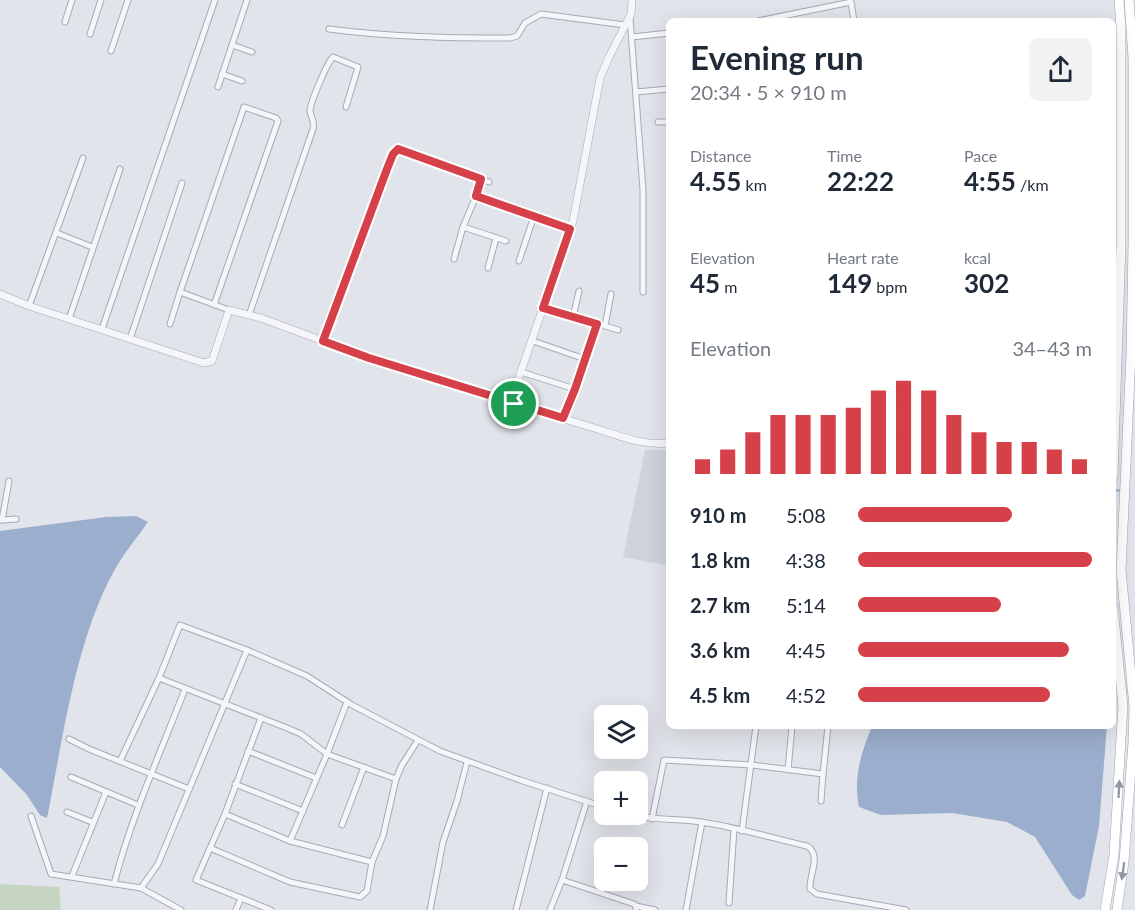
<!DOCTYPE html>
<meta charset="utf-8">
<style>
:root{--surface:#fff;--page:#f2f2f3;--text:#1f2937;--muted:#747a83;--accent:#d64049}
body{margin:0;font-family:Lato,sans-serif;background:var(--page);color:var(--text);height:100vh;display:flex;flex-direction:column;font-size:22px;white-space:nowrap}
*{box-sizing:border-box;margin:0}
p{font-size:20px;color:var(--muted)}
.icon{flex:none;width:33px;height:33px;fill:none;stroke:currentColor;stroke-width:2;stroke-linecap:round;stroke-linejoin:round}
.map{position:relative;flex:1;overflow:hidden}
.sheet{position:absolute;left:666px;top:18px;width:450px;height:711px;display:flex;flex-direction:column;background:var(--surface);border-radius:9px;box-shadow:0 6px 24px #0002}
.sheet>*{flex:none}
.buttons{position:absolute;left:594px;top:705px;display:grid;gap:12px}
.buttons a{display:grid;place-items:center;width:54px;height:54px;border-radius:9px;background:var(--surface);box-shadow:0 6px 24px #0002;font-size:30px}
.pin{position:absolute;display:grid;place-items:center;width:51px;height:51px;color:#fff;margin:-26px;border:3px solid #fff;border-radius:50%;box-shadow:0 2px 6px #0007}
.round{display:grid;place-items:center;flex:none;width:63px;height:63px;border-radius:9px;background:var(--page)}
.headline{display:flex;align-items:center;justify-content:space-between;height:102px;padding:0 24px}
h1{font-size:33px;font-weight:700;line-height:45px}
.figures{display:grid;grid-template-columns:repeat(3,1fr);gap:9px;height:102px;padding:6px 24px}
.figures div{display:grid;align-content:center}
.figures b{font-size:26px;font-weight:700}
.figures small{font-size:16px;font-weight:400}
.figures p{font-size:16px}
.chart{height:168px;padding:12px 24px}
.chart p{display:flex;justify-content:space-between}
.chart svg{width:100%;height:108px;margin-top:6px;stroke:var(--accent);stroke-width:6}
ul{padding:0 24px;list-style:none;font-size:20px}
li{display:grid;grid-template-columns:96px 72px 1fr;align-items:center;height:45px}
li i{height:15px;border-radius:8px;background:var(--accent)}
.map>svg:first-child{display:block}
</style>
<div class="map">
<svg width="1135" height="910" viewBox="0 0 1135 910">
<rect width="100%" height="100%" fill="#e2e4eb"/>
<polygon fill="#cfd3dd" points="645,450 669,450 669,560 665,565 623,557"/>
<polygon fill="#c5d5c2" points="0,884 59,887 61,910 0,910"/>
<g fill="#9baecd">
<path d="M 136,516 L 148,522 C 137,538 123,554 114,571 C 75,642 63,739 47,818 L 40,815 L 27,795 L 0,767 L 0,531 L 106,517 Z"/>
<path d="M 875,726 L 1107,726 L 1099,826 L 1085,896 L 1079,900 L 1072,895 L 1035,837 L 1007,822 L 952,813 L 881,815 L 859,807 C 853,780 861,751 872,727 Z"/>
</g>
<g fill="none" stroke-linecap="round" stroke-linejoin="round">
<polyline stroke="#9baecd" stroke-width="2" points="1113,491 1122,490"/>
<defs>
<g id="minor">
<polyline points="630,18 643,190 643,292"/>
<polyline points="758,21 851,2 854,21"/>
<polyline points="65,22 72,0"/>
<path d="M 329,29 C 389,37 449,38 510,38 L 517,36 L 525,23 L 541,14 L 625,25"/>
<polyline points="90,34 101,0"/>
<polyline points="632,37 669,33"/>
<polyline points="232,45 252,52"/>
<polyline points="111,51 128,0"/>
<polyline points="222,74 242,81"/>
<polyline points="218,87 247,0"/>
<polyline points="636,92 669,89"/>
<polyline points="658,122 669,122"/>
<polyline points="476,196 481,179"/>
<polyline points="57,233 92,247"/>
<polyline points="506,241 463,227 476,196 571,229"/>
<polyline points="454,259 463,227"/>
<polyline points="519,261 534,216"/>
<polyline points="488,268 496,238"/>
<polyline points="214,305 278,121 276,118 244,107 180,292 229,310"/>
<polyline points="29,306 83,158"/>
<polyline points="543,308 597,324 575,389"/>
<path d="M 249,315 L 313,129 C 315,121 311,118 310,111 C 310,103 327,63 333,57 L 358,67 L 346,107"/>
<polyline points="573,317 579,291"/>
<polyline points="69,319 120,169"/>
<polyline points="170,324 180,292"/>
<polyline points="602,325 618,330"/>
<polyline points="605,326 611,294"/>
<polyline points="102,329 215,0"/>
<polyline points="130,339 182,183"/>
<polyline points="323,341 393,154 398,149 489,182"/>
<polyline points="533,341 585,359"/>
<polyline points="521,372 575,389 563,418"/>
<polyline points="2,520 9,481"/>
<polyline points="2,520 16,519"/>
<polyline points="159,678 287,728 301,734 327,754 347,702"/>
<polyline points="261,718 225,814 196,880 271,910"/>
<polyline points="69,739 89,749 189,789"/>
<polyline points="248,751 316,778"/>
<polyline points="120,761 159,678 180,625 247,650"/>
<polyline points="788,770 792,726"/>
<polyline points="71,777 138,805"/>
<polyline points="235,784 303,811"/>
<polyline points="821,801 823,774"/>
<polyline points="67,812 92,822"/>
<polyline points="225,814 290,841 327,754 396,779 402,765 418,740"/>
<path d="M 631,814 C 653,821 677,818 701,822 C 736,827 772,838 807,846 C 822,855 809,874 810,889 L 817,894 L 906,910"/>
<polyline points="31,816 51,874 141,888 181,910"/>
<polyline points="652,819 664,760 752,765 823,774 828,726"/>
<polyline points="342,825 364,767"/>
<polyline points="742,831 756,726"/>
<polyline points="290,841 372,862"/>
<polyline points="210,848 290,882 360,897 367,891 372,862 383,836 396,779"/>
<polyline points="72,876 106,792"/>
<polyline points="562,880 634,904 636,906 636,910"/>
<path d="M 114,884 C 131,817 160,754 185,689"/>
<polyline points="141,888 158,864 247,650 307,676 352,705 440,751 520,780 604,807"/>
<polyline points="729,903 734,829"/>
<polyline points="636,906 655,910"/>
<polyline points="236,910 241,898"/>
<polyline points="430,910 443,842 457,801 467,762"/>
<polyline points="516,910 547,788"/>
<polyline points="550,910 562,880 587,801"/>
<polyline points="686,910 702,822"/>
</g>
<g id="tertiary">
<path d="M 632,0 L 631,14 L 610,55 L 600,78 L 573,221 L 511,400 L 514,404 C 540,412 566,419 591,427 C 618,435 641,446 669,443"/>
<polyline points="0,294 29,306 204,363 212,361 229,310 261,318 369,358 514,404"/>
</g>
<g id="primary">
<polyline points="1113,477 1121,244 1121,28 1119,0"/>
<polyline points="1105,910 1114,855 1123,706 1113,608"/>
<polyline points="1117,910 1124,861 1133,743 1134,707 1121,570 1131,354 1133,244 1133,59 1129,0"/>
</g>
</defs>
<use href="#minor" stroke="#a7aab6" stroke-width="7"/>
<use href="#tertiary" stroke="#a7aab6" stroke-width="8"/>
<use href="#primary" stroke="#a0a7b7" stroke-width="10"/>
<use href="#minor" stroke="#f5f6f9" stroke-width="5"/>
<use href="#tertiary" stroke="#f5f6f9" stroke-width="7"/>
<use href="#primary" stroke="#fff" stroke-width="9"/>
</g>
<defs><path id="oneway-solid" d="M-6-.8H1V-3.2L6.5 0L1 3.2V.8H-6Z" transform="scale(1.5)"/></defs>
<g fill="#9498a2">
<use href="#oneway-solid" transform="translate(1119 789) rotate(-87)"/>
<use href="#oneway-solid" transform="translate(1123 871) rotate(98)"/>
</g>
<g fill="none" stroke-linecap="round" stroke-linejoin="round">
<defs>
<polygon id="route" points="398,149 481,179 476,196 570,229 543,308 597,324 575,389 563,418 369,358 323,341 387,169 393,154"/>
</defs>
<use href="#route" stroke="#fff" stroke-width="12"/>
<use href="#route" stroke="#d64049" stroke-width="8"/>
</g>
</svg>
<div class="buttons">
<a><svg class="icon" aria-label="layers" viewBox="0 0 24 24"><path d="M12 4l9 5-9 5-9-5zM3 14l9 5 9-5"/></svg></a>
<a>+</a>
<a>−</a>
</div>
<div class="pin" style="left:514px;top:404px;background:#1e9e55"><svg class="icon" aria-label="arrive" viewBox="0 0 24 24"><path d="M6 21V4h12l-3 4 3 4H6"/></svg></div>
<section class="sheet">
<div class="headline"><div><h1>Evening run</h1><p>20:34 · 5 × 910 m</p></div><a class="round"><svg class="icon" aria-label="share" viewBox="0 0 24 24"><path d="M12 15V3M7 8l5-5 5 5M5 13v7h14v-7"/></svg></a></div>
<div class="figures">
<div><p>Distance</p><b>4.55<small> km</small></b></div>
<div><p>Time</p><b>22:22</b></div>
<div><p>Pace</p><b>4:55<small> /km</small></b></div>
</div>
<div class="figures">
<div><p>Elevation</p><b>45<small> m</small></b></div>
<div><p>Heart rate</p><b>149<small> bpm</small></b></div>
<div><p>kcal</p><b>302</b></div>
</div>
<div class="chart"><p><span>Elevation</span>34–43 m</p>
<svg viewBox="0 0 160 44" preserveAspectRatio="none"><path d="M5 44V38M15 44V34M25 44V27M35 44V20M45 44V20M55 44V20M65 44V17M75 44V10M85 44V6M95 44V10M105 44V20M115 44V27M125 44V31M135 44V31M145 44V34M155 44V38"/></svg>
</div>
<ul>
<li><b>910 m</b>5:08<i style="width:66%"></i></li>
<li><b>1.8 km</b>4:38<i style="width:100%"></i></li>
<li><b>2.7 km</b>5:14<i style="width:61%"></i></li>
<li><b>3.6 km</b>4:45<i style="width:90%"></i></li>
<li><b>4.5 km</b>4:52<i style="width:82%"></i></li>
</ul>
</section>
</div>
